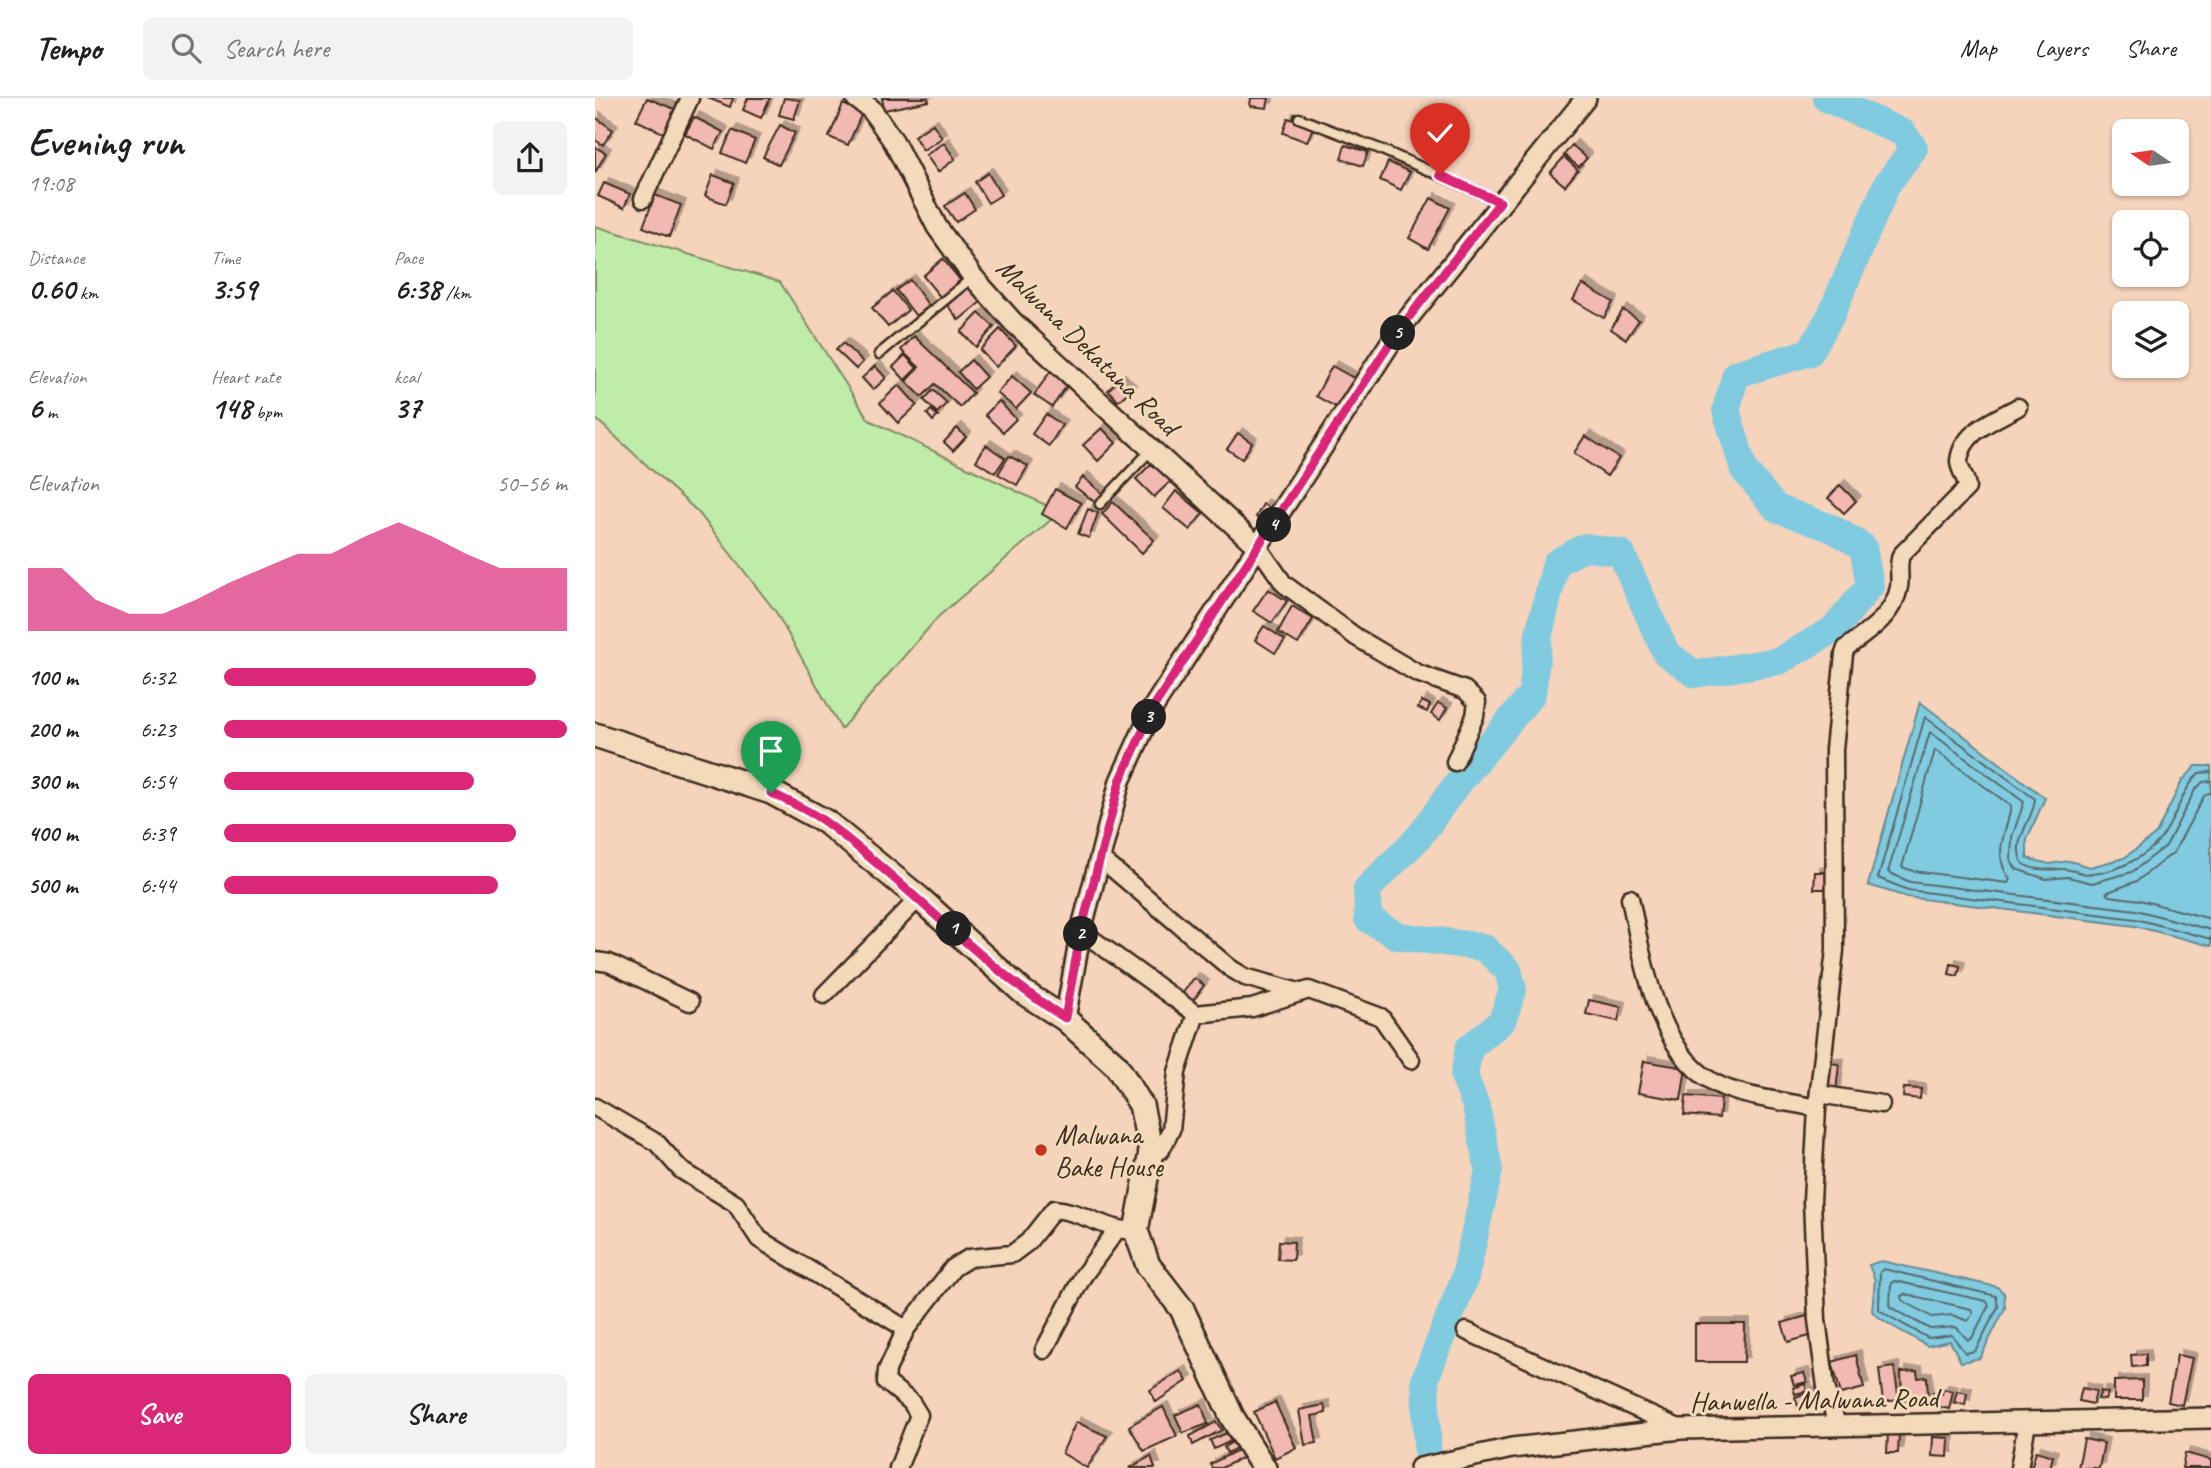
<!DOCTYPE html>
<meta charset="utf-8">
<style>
:root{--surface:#fff;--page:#f2f2f2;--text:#202124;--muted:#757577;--line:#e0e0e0;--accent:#db2777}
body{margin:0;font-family:Caveat,sans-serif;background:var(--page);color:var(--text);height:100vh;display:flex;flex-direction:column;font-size:26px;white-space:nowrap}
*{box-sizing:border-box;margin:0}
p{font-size:23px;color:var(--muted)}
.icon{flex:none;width:38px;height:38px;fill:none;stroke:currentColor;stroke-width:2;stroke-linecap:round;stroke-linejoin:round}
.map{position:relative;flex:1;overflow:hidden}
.side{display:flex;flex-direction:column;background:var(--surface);width:595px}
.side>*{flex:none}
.needle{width:46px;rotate:283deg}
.tools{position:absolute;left:1517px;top:21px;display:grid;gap:14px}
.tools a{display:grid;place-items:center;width:77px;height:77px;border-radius:10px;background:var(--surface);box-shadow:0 2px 5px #0004;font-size:35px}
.pin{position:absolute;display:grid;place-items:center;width:60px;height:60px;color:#fff;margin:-72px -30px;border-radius:50% 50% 50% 0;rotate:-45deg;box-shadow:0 0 7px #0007}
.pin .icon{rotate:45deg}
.km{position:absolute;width:35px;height:35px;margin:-18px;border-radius:50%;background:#222;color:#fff;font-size:19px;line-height:35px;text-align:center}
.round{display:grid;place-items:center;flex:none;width:74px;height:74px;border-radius:10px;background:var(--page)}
.headline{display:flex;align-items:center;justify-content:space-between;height:119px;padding:0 28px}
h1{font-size:38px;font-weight:600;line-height:52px}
.metrics{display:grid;grid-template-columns:repeat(3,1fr);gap:10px;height:119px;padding:7px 28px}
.metrics div{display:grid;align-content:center}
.metrics b{font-size:30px;font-weight:600}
.metrics small{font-size:19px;font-weight:400}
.metrics p{font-size:19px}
.chart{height:196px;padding:14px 28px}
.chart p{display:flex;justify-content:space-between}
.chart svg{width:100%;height:126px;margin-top:7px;fill:var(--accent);opacity:.7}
.button{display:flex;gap:14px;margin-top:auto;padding:14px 28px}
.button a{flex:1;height:80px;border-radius:10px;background:var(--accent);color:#fff;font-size:28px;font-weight:600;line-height:80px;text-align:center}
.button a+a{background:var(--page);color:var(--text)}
ul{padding:0 28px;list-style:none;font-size:23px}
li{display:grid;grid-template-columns:112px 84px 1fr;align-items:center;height:52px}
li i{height:18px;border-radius:9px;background:var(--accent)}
header{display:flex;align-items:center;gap:42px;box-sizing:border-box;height:98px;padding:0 35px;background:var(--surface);border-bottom:2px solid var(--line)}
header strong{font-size:33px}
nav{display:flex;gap:38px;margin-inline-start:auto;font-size:24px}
.search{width:490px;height:63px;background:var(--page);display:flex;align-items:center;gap:18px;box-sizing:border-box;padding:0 24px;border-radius:10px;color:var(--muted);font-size:26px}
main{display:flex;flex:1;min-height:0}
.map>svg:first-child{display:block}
</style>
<header>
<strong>Tempo</strong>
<div class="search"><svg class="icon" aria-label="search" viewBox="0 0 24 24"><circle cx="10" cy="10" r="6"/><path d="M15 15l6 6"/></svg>Search here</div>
<nav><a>Map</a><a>Layers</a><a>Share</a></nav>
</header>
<main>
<section class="side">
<div class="headline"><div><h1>Evening run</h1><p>19:08</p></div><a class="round"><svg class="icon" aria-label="share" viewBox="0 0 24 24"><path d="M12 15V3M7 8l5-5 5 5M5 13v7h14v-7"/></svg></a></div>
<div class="metrics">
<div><p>Distance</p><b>0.60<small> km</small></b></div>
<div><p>Time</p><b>3:59</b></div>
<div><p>Pace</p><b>6:38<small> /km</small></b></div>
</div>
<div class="metrics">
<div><p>Elevation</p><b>6<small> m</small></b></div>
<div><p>Heart rate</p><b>148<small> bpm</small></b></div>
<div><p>kcal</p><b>37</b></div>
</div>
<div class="chart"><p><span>Elevation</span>50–56 m</p>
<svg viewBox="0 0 160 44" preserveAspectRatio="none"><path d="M0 44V22L10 22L20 33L30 38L40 38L50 33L60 27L70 22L80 17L90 17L100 11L110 6L120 11L130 17L140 22L150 22L160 22V44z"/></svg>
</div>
<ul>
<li><b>100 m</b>6:32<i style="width:91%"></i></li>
<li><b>200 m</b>6:23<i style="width:100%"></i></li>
<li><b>300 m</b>6:54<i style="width:73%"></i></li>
<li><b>400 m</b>6:39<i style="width:85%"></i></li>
<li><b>500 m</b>6:44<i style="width:80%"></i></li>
</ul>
<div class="button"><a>Save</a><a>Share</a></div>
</section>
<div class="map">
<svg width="1616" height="1370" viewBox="0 0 1616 1370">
<defs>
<filter id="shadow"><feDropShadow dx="5" dy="-5" stdDeviation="0" flood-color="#0004"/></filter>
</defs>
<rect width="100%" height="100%" fill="#f6d3bb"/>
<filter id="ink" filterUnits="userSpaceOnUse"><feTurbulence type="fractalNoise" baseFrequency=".0143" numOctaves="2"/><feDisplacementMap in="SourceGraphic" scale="14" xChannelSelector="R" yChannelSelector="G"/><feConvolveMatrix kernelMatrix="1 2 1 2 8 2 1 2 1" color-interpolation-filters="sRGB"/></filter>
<g filter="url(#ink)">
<polygon fill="#c0eca9" stroke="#7e8b64" stroke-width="2" points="0,128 185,184 274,322 465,414 344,518 246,631 181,514 103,414 0,320"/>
<g fill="#81cbe1" stroke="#658b93" stroke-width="2">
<polygon points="1325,604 1450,700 1432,741 1432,760 1454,766 1475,763 1495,769 1529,760 1561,736 1587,683 1601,668 1616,668 1616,848 1540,828 1312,799 1273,787"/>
<path d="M 1286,1163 L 1402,1189 L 1409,1195 L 1410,1210 L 1385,1260 L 1366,1264 L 1355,1243 L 1332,1248 C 1319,1239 1284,1223 1277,1213 L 1280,1182 L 1274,1167 Z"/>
</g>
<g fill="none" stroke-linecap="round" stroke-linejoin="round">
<g stroke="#576a6c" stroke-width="2">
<path d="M 1340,652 L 1416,708 C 1412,734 1396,756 1415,781 L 1413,785 L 1318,773 L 1307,769 Z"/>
<path d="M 1616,674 L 1604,675 C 1586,693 1582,719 1567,739 C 1552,759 1521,774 1497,776 C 1486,777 1477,770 1466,771 C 1456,772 1430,773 1426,762 C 1417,741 1439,721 1440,701 L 1330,619 L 1283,780 L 1313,792 L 1541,821 L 1616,841"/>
<polyline points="1616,683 1608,684 1600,692 1571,748 1537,774 1497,785 1473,779 1451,781 1421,771 1416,762 1417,739 1429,704 1335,634 1293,774 1315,784 1541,812 1616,832"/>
<polyline points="1616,694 1609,698 1579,754 1542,783 1511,795 1514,798 1545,802 1616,821"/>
<path d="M 1289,1171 L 1401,1198 L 1403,1209 L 1380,1253 L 1370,1255 L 1357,1237 L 1333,1240 C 1324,1234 1287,1216 1284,1211 L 1285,1174 Z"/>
<polygon points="1300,1183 1391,1203 1394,1207 1377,1240 1373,1242 1361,1229 1335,1231 1295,1209 1296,1185"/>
<polygon points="1310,1196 1376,1211 1378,1215 1373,1223 1357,1217 1337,1219 1307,1202 1306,1198"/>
</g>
<polyline stroke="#81cbe1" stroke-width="28" points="833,1370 830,1281 870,1179 894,1072 881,1008 869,978 874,950 907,923 918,892 913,872 888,849 803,838 773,821 772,791 824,739 856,694 937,596 944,536 961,465 990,449 1026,455 1071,555 1100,576 1184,563 1239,531 1275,488 1268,449 1238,431 1181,410 1149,372 1131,312 1141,276 1215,254 1236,217 1292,86 1319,50 1308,35 1231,0"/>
</g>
<g fill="#f2b9b3" stroke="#3b2a1e" stroke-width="2" filter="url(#shadow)">
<polygon points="52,0 82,12 70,36 41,22"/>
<polygon points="113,0 138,0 135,9"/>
<polygon points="153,0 175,0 166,20 148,12"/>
<polygon points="189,0 205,2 199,21 184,17"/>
<polygon points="287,0 333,0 334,3 289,12"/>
<polygon points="656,0 674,0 672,10 655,8"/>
<polygon points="248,6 267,15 253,47 234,39"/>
<polygon points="0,19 18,32 8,47 0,42"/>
<polygon points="99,19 128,34 119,51 90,36"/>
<polygon points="693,20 718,29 712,44 688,35"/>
<polygon points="338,26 347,40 328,52 319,38"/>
<polygon points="185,27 200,35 184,67 168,59"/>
<polygon points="137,32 160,42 150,65 127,55"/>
<polygon points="349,45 360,61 343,74 331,57"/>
<polygon points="750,47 773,54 768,68 746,61"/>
<polygon points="977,47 992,60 984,69 969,57"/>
<polygon points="0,49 11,55 0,75"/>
<polygon points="969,59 983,72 970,88 955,75"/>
<polygon points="793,64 815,74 806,92 785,82"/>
<polygon points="393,75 406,97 393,105 380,84"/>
<polygon points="118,77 139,85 131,106 110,98"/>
<polygon points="9,85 35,96 29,110 3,98"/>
<polygon points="370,95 380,111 361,124 350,108"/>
<polygon points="60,97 86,107 74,139 48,129"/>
<polygon points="836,100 855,110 833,151 814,140"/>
<polygon points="348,161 366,183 346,200 328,178"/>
<polygon points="315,182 334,208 321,218 301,192"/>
<polygon points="987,186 1018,204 1009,220 978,202"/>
<polygon points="374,189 387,203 364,222 352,207"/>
<polygon points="298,193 313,212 293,229 277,210"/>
<polygon points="1028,212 1044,222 1031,241 1016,231"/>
<polygon points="384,215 399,229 381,249 366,234"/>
<polygon points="405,231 421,248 401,269 385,252"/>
<polygon points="319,238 378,295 365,309 340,286 327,299 311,283 324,269 306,252"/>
<polygon points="248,245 268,264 261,271 241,252"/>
<polygon points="310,257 322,270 310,282 298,269"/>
<polygon points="376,262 391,279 378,291 363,274"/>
<polygon points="280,268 291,280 278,292 267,280"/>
<polygon points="737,268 762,282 746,312 721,298"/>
<polygon points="455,274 473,286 457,309 439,297"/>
<polygon points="417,278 436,295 421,311 402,295"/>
<polygon points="525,281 536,292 523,303 513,292"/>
<polygon points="304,287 322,307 303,325 285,305"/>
<polygon points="338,292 352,305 342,315 329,302"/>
<polygon points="404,303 421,321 408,334 390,317"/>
<polygon points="336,312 343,318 338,323 332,316"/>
<polygon points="451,316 467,327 454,348 437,336"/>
<polygon points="362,330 371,339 358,353 349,344"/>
<polygon points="507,330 521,345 503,363 488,347"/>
<polygon points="643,335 657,345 647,361 632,351"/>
<polygon points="990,338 1024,360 1012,378 979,355"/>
<polygon points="391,347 410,360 400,375 381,363"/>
<polygon points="414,358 433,368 422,387 403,376"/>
<polygon points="560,362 578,381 559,399 541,381"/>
<polygon points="488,379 508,396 501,405 480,389"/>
<polygon points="1245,387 1261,403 1249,415 1233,400"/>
<polygon points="460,391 486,405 472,430 447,416"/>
<polygon points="581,393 608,415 595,432 568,410"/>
<polygon points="518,404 559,442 547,455 507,416"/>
<polygon points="668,406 677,411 670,424 661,419"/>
<polygon points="493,411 503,415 494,440 483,436"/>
<polygon points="673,491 692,503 677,525 658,513"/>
<polygon points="697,508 718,521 703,546 683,534"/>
<polygon points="669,528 690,542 680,555 660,542"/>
<polygon points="827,603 835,607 832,614 823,610"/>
<polygon points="843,605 852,610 845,622 836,616"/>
<polygon points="1220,774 1235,774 1235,791 1219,791"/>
<polygon points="1356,866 1365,868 1363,878 1354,876"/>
<polygon points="599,880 609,887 597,904 587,896"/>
<polygon points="994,902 1026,909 1023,923 991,916"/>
<polygon points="1049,963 1091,970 1086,1002 1043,995"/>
<polygon points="1232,965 1244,966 1241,993 1229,992"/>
<polygon points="1309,990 1326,991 1325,1001 1308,999"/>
<polygon points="1091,998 1126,1001 1124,1020 1089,1017"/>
<polygon points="684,1143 699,1144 698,1162 683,1161"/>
<polygon points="1212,1218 1218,1237 1193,1244 1187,1225"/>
<polygon points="1100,1226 1150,1226 1149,1264 1100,1264"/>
<polygon points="1551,1256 1551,1268 1537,1269 1536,1257"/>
<polygon points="1261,1257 1269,1290 1246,1296 1237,1264"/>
<polygon points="1582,1257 1597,1260 1587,1307 1573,1304"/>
<polygon points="1299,1269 1304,1302 1288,1304 1284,1271"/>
<polygon points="586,1273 592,1283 561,1304 555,1292"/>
<polygon points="1322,1273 1323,1280 1332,1279 1333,1301 1307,1302 1306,1274"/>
<polygon points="1209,1275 1212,1284 1199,1287 1196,1278"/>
<polygon points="1547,1282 1547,1302 1519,1302 1519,1283"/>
<polygon points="1210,1286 1212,1293 1200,1296 1198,1290"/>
<polygon points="1487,1290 1501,1293 1498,1306 1484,1303"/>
<polygon points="1348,1291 1358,1293 1354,1311 1336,1307 1338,1294 1347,1296"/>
<polygon points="1362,1293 1372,1295 1370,1307 1359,1304"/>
<polygon points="1506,1293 1513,1295 1510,1302 1503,1301"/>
<polygon points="1215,1294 1215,1305 1203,1308 1200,1299"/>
<polygon points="680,1304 701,1350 680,1360 659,1314"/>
<polygon points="606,1306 613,1326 588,1335 580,1317"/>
<polygon points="729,1307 731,1315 717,1318 722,1345 710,1347 704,1312"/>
<polygon points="568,1309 582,1338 549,1353 534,1328"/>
<polygon points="481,1324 512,1338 492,1370 467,1355"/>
<polygon points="621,1324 627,1332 598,1347 595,1338"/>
<polygon points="632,1335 636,1343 619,1351 615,1342"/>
<polygon points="1293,1335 1304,1336 1303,1355 1292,1355"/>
<polygon points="1338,1339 1354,1340 1353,1359 1337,1358"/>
<polygon points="1489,1341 1509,1345 1504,1370 1483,1370"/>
<polygon points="638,1344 641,1350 632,1355 629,1349"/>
<polygon points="643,1352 647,1360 626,1370 617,1370 615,1366"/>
<polygon points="1441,1353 1458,1358 1455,1370 1436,1370"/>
<polygon points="1590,1355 1616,1362 1616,1370 1587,1370"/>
<polygon points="556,1358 560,1370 534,1370"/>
</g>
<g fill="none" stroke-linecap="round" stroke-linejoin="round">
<defs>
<g id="service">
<polyline points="704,20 785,51 905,104"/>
<polyline points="284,256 378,179"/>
<polyline points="505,406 557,351"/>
</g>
<g id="minor">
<polyline points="48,101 95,0"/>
<polyline points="664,450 689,486 761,539 822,575 870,592 882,604 880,618 860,664"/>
<polyline points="505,760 635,870 650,879 704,894"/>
<path d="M 1035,800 C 1048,861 1062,962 1128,989 C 1154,1000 1194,1004 1222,1010"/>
<polyline points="486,833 601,916"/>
<polyline points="0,863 14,865 95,904"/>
<polyline points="229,897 324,800"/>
<polyline points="601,916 657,910 714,892 786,919 816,962"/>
<polyline points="1224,996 1286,1006"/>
<path d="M 0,1009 L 62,1045 L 86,1072 L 141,1106 L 164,1141 L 311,1231 L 358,1170 L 374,1160 L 417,1156 L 433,1144 L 459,1111 C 488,1113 511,1133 541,1133"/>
<polyline points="556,1054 566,1052 576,1032 582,974 601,916"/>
<polyline points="871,1233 1086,1331"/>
<polyline points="449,1252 488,1178 521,1133"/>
<path d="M 1242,1327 L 1231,1289 L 1222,1222 L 1217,1103 L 1222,1010 L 1240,852 L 1239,651 L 1249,556 L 1251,550 C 1272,534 1299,518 1304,489 C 1306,477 1302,469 1306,457 L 1372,390 C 1372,380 1364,372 1364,363 C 1367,333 1400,322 1423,309"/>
<polyline points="303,1370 324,1317 316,1304 291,1284 292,1272 311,1231"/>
<polyline points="1424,1370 1432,1325"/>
</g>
<g id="tertiary">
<polyline points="261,0 276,11 299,44 342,129 378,179 418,224 664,450"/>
<polyline points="470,921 486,833 525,683 559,608 803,233 991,0"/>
<polyline points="825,1370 917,1350 1086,1331 1616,1320"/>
</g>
<polyline id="secondary" points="0,637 176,694 231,724 324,800 428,894 470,921 521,967 546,1007 556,1054 541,1133 553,1167 587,1211 637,1319 669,1370"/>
</defs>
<use href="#service" stroke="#3b2a1e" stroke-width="13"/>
<use href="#minor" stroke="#3b2a1e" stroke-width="21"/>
<use href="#tertiary" stroke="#3b2a1e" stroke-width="24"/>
<use href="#secondary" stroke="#3b2a1e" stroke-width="28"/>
<use href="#service" stroke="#f2daba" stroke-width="8"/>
<use href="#minor" stroke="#f2daba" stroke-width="16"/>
<use href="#tertiary" stroke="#f2daba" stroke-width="19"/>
<use href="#secondary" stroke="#f2daba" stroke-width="23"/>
</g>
</g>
<g fill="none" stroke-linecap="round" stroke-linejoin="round" filter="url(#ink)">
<defs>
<path id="route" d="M 176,695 C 195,704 216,713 233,726 C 315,787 384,866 470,920 L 486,833 L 525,683 L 559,608 L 803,233 L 905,104 L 845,77"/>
</defs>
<use href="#route" stroke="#fff" stroke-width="14"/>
<use href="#route" stroke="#db2777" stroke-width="9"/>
</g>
<circle fill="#c8321e" stroke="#f2daba" stroke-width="2.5" cx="446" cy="1052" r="7"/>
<g text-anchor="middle" stroke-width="6" stroke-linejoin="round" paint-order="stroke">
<g font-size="28" fill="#3b2a1e" stroke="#f2daba">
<text transform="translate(493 248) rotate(44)" y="10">Malwana Dekatana Road</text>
<text transform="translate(1219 1301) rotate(-1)" y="10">Hanwella - Malwana Road</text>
</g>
<g font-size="28" fill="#3b2a1e" stroke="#f2daba" text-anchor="start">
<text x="460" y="1046">Malwana<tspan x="460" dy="32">Bake House</tspan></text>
</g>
</g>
</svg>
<div class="tools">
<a><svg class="needle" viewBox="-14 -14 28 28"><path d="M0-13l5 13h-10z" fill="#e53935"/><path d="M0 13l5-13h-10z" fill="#757577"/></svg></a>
<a><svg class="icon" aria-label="locate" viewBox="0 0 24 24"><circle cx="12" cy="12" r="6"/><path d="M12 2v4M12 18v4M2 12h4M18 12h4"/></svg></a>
<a><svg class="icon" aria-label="layers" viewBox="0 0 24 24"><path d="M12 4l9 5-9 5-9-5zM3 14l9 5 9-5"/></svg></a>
</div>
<div class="pin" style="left:176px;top:695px;background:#1e9e55"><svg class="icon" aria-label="arrive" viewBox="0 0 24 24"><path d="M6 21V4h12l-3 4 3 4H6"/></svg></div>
<div class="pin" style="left:845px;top:77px;background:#d93025"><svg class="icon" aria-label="check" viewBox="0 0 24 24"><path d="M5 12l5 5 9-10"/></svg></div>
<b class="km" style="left:359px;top:831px">1</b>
<b class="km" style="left:486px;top:836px">2</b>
<b class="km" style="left:554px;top:619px">3</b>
<b class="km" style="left:679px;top:427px">4</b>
<b class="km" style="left:803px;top:235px">5</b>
</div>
</main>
